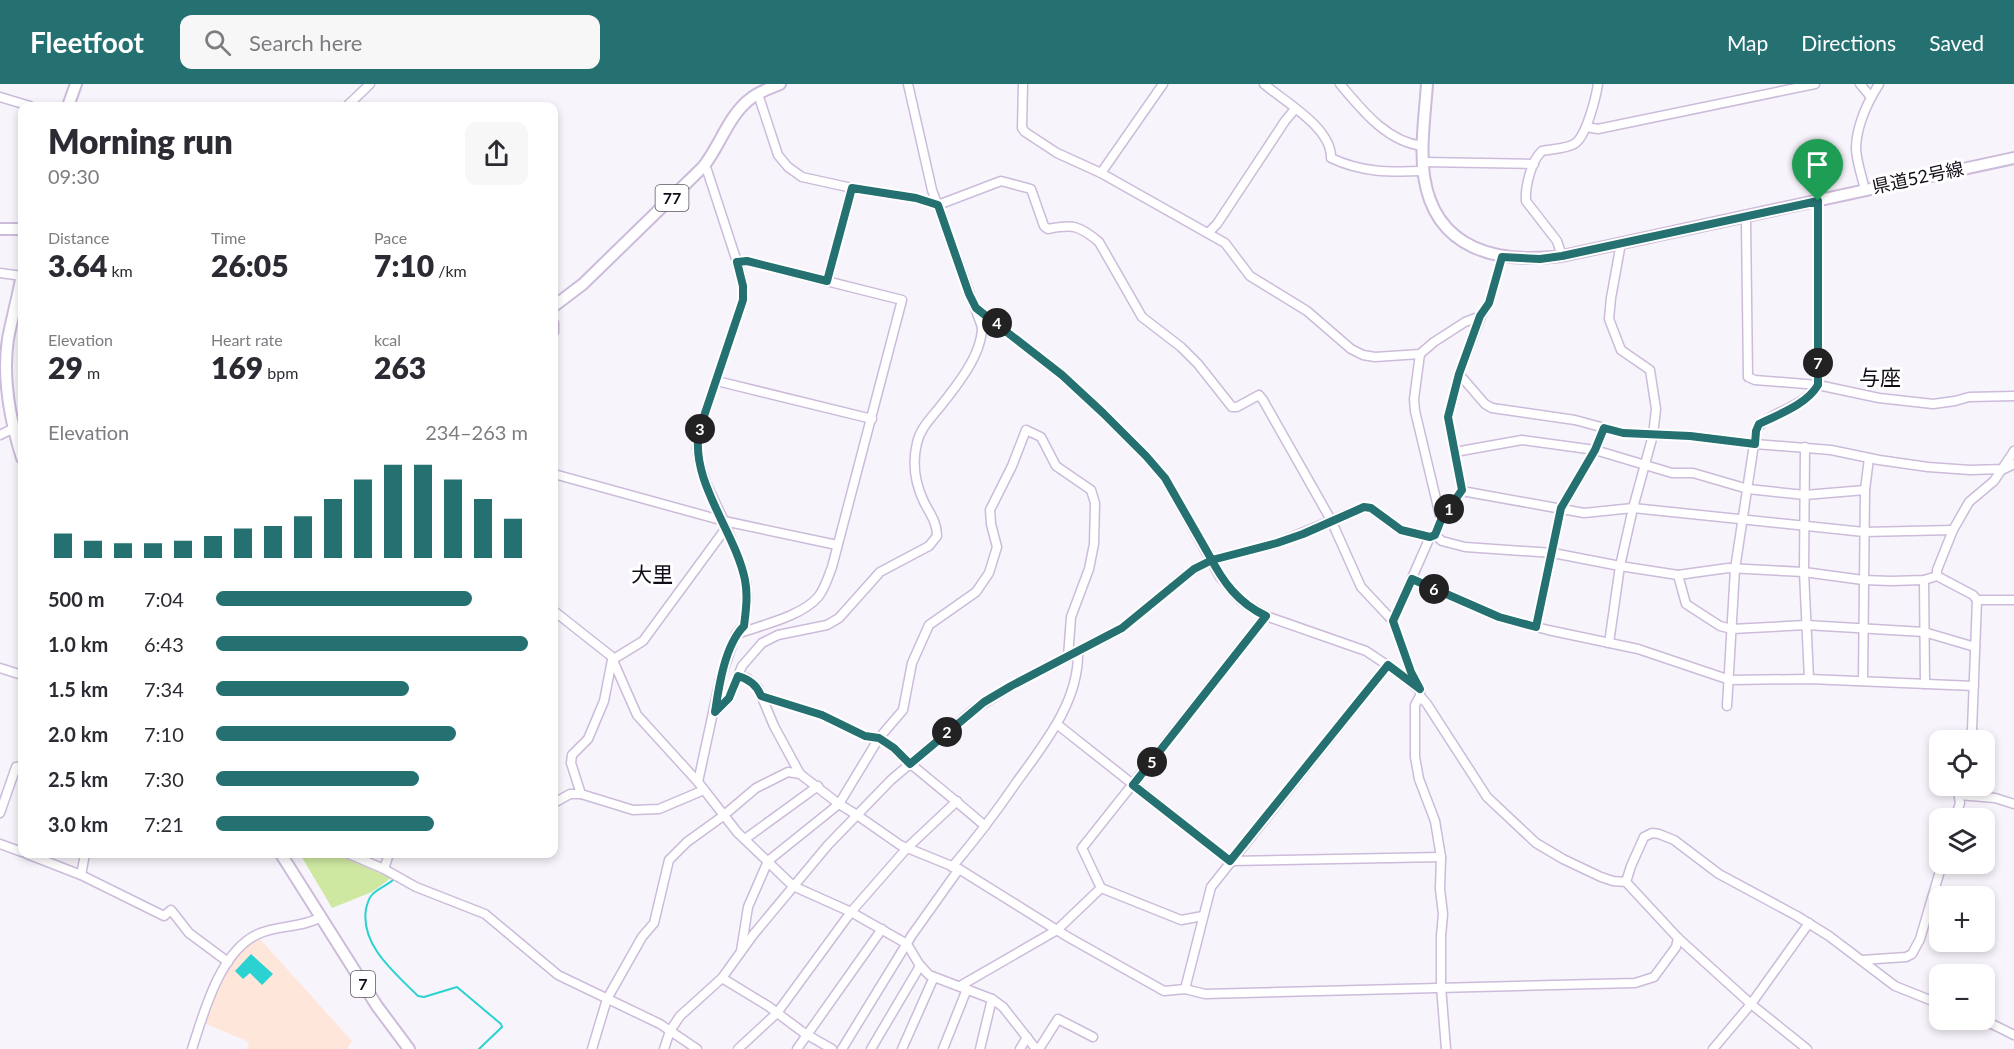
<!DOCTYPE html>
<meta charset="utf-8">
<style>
:root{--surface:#fff;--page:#f7f7f7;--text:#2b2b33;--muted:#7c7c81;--accent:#257071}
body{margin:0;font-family:Lato,"Noto Sans JP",sans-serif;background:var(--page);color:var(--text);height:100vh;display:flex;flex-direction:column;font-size:22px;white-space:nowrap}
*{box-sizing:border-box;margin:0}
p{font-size:20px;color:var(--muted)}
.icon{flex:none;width:33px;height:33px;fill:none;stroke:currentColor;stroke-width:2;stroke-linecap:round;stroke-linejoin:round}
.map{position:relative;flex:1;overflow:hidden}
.details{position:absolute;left:18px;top:18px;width:540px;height:756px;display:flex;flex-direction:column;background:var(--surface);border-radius:12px;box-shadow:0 3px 9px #0003}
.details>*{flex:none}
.buttons{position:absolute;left:1929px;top:646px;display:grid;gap:12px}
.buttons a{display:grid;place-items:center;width:66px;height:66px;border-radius:12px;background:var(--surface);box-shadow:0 3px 9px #0003;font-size:30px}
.pin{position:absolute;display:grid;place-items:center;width:51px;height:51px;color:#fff;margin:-62px -26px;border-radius:50% 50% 50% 0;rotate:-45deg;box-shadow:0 0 6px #0007}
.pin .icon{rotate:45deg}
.km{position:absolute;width:30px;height:30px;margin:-15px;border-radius:50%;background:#222;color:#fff;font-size:16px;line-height:30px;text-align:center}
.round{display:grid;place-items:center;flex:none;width:63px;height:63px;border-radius:12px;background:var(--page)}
.overview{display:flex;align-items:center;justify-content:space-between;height:102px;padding:0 30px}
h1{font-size:33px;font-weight:800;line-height:45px}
.stats{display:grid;grid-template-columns:repeat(3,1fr);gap:9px;height:102px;padding:6px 30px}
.stats div{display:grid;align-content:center}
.stats b{font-size:30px;font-weight:800}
.stats small{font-size:16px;font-weight:400}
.stats p{font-size:16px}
.chart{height:168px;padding:12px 30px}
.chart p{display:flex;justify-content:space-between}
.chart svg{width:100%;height:108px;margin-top:6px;stroke:var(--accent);stroke-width:6}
ul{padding:0 30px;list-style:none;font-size:20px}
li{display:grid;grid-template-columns:96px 72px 1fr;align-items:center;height:45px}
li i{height:15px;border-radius:8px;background:var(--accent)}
header{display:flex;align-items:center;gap:36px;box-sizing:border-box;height:84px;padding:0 30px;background:var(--accent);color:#fff}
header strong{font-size:28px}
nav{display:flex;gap:33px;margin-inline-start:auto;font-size:21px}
.search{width:420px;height:54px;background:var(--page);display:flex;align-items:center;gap:15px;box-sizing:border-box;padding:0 21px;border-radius:12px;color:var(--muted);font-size:22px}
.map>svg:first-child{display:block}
</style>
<header>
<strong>Fleetfoot</strong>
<div class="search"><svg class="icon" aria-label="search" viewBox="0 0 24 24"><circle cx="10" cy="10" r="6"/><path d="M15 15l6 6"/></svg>Search here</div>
<nav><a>Map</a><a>Directions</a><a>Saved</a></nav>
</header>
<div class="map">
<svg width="2014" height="965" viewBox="0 0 2014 965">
<rect width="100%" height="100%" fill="#f8f4fb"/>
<polygon fill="#fee6db" points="259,854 352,957 347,965 247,965 249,958 204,939 211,917 225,889 244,864"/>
<polygon fill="#cee8a1" points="300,770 335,770 391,794 372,808 332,824"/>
<polygon fill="#2ad2d2" points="251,870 273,890 262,901 250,889 243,895 235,887"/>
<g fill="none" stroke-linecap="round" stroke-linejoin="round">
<path stroke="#2ad2d2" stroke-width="2" d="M 394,795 C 387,802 376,805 371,812 C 368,816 367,821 366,825 C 360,861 395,889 418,912 L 424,913 L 457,903 L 501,940 L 502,943 L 479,965"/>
<defs>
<g id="minor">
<polyline points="1023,0 1022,44 1025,48 1057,69 1101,89 1225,159 1250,192 1307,227 1351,265 1363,271 1375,273 1420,270 1434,258 1465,238 1481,232"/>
<path d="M 1264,0 C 1285,18 1332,44 1331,74 C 1363,89 1389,88 1424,87"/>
<path d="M 1340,0 C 1362,26 1387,58 1423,62"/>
<polyline points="1860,0 1871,13"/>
<path d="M 758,10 L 778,71 L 788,83 L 802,93 L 852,104 L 916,114 L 938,121 L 1001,97 L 1031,105 L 1044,142 L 1048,145 C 1072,140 1079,141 1099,158 L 1142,233 L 1181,263 L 1198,280 L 1232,323 L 1237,323 L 1259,311 L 1263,316 L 1331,436 L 1361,503 L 1393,537 L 1411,588 L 1420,605 L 1420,612 L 1415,621 L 1415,673 L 1419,695 L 1435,737 L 1441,773 L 1440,805 L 1443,830 L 1441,852 L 1441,902 L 1446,965"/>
<polyline points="0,13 30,22"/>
<polyline points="347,22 370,0"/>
<polyline points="1586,43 1598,45 1815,0"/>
<polyline points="1423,78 1534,80"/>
<polyline points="1101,89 1163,0"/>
<path d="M 1865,106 C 1862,92 1856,77 1856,63 C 1857,40 1867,19 1879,0"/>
<polyline points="1745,133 1746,137 1748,293 1755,296 1818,301 1879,314 1933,320 1955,317 1969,313 2014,312"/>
<polyline points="1208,149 1217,140 1285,37 1295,25"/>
<path d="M 1562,172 L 1557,157 L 1526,117 C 1525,103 1531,77 1542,67 C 1552,65 1565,65 1574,60 C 1586,54 1596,13 1598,0"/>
<polyline points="1502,173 1489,219 1481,232 1459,290 1485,320 1492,324 1575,336 1623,349 1690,352 1755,360 1831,366 1879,376 1928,383 1970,386 2004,385 2014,380"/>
<path d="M 737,178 L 747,177 L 902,216 L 832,483 C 828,493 825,505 818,513 C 802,532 762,541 740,549"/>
<polyline points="0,189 22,192"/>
<polyline points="827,197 852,104"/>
<polyline points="976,224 1062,291 1103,329 1146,372 1165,394 1220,493 1240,516 1266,532 1366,567 1402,591 1417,604"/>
<polyline points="554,239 554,248"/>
<polyline points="717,297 872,335"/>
<polyline points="0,351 14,344"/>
<polyline points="1805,363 1804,488 1809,595"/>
<polyline points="1455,368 1522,356 1595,366 1672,389 1693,389 1748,405 1805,411 1865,406"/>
<polyline points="554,390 724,437 837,461"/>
<polyline points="1462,407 1584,429 1633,424 1864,448 1953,446"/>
<polyline points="1441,436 1462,407 1448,333 1459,290"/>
<polyline points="1435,451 1442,457 1465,463 1553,469 1620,482 1678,491 1728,484 1804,488 1863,496 1891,497 1924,496 1937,492 1973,511 1977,516 2014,516"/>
<polyline points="1678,491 1686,520 1720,542 1732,545 1806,541 1924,548 1975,563"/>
<polyline points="1937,492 1937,486 1953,446 1969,418 1994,397 2014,367"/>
<polyline points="1412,495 1499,533 1548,546 1638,565 1730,596 1809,595 1974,602"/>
<polyline points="1924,496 1925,600"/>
<polyline points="554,527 611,572 637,631 698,698 737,748 793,802 851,828 907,860 919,880 929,891 992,915 1003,923 1036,965"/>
<polyline points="1393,537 1430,453"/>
<polyline points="1536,543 1561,424 1595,366 1604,344"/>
<polyline points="1609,559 1620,482 1633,424 1653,351 1656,325 1650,286 1621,266 1609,235 1611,214 1621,159"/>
<polyline points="0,584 22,591"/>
<polyline points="738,592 747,594 758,604 774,642 800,690 839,720 857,731 900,761 959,785 1068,853 1164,907 1185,905 1205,910 1635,899 1654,893 1676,863 1678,854"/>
<polyline points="1863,597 1865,406 1869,374"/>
<polyline points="761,612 822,631 865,652 879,654 903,626 912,579 929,541 976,508 989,489 997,463 991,440 990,426 1012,382 1026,346 1041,353 1056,382 1091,406 1095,419 1094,460 1089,485 1071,533 1068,573"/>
<polyline points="1420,612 1427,620 1487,713 1536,759 1563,775 1601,793 1613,797 1626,798 1678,854 1751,920 1807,965"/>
<path d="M 1727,622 L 1735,485 L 1756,347 C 1763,330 1805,323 1818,301 L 1818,117"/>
<path d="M 715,628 L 729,614 L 742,582 L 762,559 L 778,551 L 827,541 L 839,534 L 880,488 L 929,462 L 937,452 C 937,438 930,430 924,418 C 915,399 912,379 917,359 C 920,345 930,335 939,324 C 956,303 982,271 982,243 L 932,106 L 908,0"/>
<polyline points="1058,641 1230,777 1441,773"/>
<polyline points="1967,657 1972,646 1977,516"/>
<polyline points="698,698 720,596 736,550 744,542 747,512 746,498 740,478 724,437 706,399 699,377 697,364 699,347 743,216 743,202 740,187 707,86 703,83"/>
<polyline points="704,706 659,725 633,726 581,710 571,679 572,671 588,655 604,617 612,576 643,557 726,444"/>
<polyline points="1959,711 1995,714 2014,720"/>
<polyline points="554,719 570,710 581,710"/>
<polyline points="0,729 16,683 22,682"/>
<polyline points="1955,735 1960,719 1957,702"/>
<polyline points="745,755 818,702"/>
<polyline points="0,760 22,768"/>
<polyline points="27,770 81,791 164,832 171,826 189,849 228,878"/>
<polyline points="349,770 384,785 416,803 485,830 558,891 660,940 697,965"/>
<path d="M 952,783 C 975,756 996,728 1016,699 C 1044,660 1079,618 1078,568"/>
<polyline points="384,785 389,770"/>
<polyline points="81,791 85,770"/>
<polyline points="1626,798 1631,782 1644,753 1652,749 1659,750 1674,756 1719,790 1797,832 1829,852 1895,902 1940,920"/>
<polyline points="1101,804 1181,836 1203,832"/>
<path d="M 741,867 L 748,823 L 768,777 L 839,720 L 879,654 C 893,662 900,671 912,681 C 936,701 961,721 985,742"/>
<polyline points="1862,876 1906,873 1912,870 1920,855 1942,780"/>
<polyline points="722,894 768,922 804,949 832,965"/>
<polyline points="960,902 1057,846 1101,804 1082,764 1266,532"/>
<polyline points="1185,905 1211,803 1388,581"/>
<polyline points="1978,936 1994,941 2014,951"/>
<path d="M 192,965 C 204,928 220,867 258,850 C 278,841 302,844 321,833"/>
<polyline points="592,965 607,915 642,853 654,839 669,776 687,758 723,732 756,704 788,688 800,690"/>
<polyline points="664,965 670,947 680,932 722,894 753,851 828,761 891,696 972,627 1011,602 1122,544 1187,490 1203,480 1222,473 1277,459 1364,423 1371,424 1401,446 1430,453 1435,451 1441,436 1415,327 1414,315 1420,270"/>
<polyline points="738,965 777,929 851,828 907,764 957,717"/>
<polyline points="797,965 882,845"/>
<polyline points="842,965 912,851 959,785"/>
<polyline points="871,965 920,882"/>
<polyline points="902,965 934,893"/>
<polyline points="943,965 967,905"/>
<polyline points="980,965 992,915"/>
<polyline points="1020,965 1027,953"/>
<polyline points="1039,965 1058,935 1093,953"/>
<polyline points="1713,965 1751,920 1809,839"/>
</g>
<g id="major">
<path d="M 1427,0 C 1425,30 1420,63 1424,92 C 1435,167 1499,180 1562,172 L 2014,74"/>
<polyline points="68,22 76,0"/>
<polyline points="0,145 22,145"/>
<path d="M 22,191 C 18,212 12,234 8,255 C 2,295 10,336 22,374"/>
<path d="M 554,222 L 583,200 L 703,83 C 720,62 728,32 750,15 C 758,8 770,4 780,0"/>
<polyline points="281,770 377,922 409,965"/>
</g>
</defs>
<use href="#minor" stroke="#ccbbda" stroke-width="11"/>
<use href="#major" stroke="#ccbbda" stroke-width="14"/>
<use href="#minor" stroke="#fff" stroke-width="8"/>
<use href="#major" stroke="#fff" stroke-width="10"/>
</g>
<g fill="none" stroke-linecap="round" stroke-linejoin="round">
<defs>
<path id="route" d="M 1818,117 L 1562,172 L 1540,175 L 1502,173 L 1489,219 L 1480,232 L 1459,290 L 1448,333 L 1462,406 L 1441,436 L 1435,451 L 1430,453 L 1401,446 L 1371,424 L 1364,423 L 1303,450 L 1277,459 L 1212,476 L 1194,485 L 1122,544 L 1011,602 L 984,618 L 910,680 L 894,664 L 879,654 L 865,652 L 822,631 L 761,612 C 757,601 749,595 738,592 L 729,614 L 715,628 C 719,601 725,561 744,542 C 746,526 748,511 745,496 C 735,447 690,398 699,347 L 743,216 L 743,202 L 737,178 L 747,177 L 827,197 L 852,104 L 916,114 L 938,121 L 969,210 L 976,224 L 1062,291 L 1103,329 L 1146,372 L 1165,394 L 1209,471 C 1223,498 1238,519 1266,532 L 1133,701 L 1230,777 L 1388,581 L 1420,605 L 1411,588 L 1393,537 L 1412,495 L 1499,533 L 1536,543 L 1561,424 L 1595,366 L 1604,344 L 1623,349 L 1690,352 L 1755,360 L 1756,347 L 1759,340 C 1779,330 1806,321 1818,301 L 1818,117"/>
</defs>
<use href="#route" stroke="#fff" stroke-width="12"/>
<use href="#route" stroke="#257071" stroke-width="8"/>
</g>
<g text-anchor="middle" stroke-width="6" stroke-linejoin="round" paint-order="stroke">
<g fill="#fff" stroke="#59555d" stroke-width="1.5">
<rect x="655.5" y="101" width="33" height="26" rx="4.5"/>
<rect x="351" y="887" width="24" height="26" rx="4.5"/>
</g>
<g font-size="16" font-weight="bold" fill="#120c17">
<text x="672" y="120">77</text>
<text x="363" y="906">7</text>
</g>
<g font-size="18" fill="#120c17" stroke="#fff">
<text transform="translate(1918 94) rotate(-12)" y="6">県道52号線</text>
</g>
<g font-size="21" fill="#120c17" stroke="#fff">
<text x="1880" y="301">与座</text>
<text x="652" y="498">大里</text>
</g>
</g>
</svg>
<div class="buttons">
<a><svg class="icon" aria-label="locate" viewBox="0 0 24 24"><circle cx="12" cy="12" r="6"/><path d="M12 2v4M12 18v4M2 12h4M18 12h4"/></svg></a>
<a><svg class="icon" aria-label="layers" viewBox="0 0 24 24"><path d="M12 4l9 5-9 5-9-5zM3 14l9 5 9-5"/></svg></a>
<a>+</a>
<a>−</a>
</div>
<div class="pin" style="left:1818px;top:117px;background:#1e9e55"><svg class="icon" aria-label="arrive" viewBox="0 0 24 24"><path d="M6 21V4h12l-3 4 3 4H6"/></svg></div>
<b class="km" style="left:1449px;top:425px">1</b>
<b class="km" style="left:947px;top:648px">2</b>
<b class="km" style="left:700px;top:345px">3</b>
<b class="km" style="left:997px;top:239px">4</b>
<b class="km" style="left:1152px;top:678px">5</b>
<b class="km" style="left:1434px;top:505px">6</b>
<b class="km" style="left:1818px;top:279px">7</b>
<section class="details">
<div class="overview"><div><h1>Morning run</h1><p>09:30</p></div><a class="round"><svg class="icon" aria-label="share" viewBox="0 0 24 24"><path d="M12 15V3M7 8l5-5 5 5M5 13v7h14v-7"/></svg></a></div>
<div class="stats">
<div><p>Distance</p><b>3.64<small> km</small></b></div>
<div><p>Time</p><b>26:05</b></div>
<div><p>Pace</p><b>7:10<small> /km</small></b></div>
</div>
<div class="stats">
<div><p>Elevation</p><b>29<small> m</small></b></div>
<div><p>Heart rate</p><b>169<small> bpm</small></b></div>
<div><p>kcal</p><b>263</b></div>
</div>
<div class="chart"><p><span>Elevation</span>234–263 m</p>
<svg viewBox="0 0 160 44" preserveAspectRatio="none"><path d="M5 44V34M15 44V37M25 44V38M35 44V38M45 44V37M55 44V35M65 44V32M75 44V31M85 44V27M95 44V20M105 44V12M115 44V6M125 44V6M135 44V12M145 44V20M155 44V28"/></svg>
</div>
<ul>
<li><b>500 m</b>7:04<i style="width:82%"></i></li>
<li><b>1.0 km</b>6:43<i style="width:100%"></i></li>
<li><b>1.5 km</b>7:34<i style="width:62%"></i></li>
<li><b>2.0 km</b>7:10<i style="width:77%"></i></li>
<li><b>2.5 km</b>7:30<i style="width:65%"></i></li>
<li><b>3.0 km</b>7:21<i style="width:70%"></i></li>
</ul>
</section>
</div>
